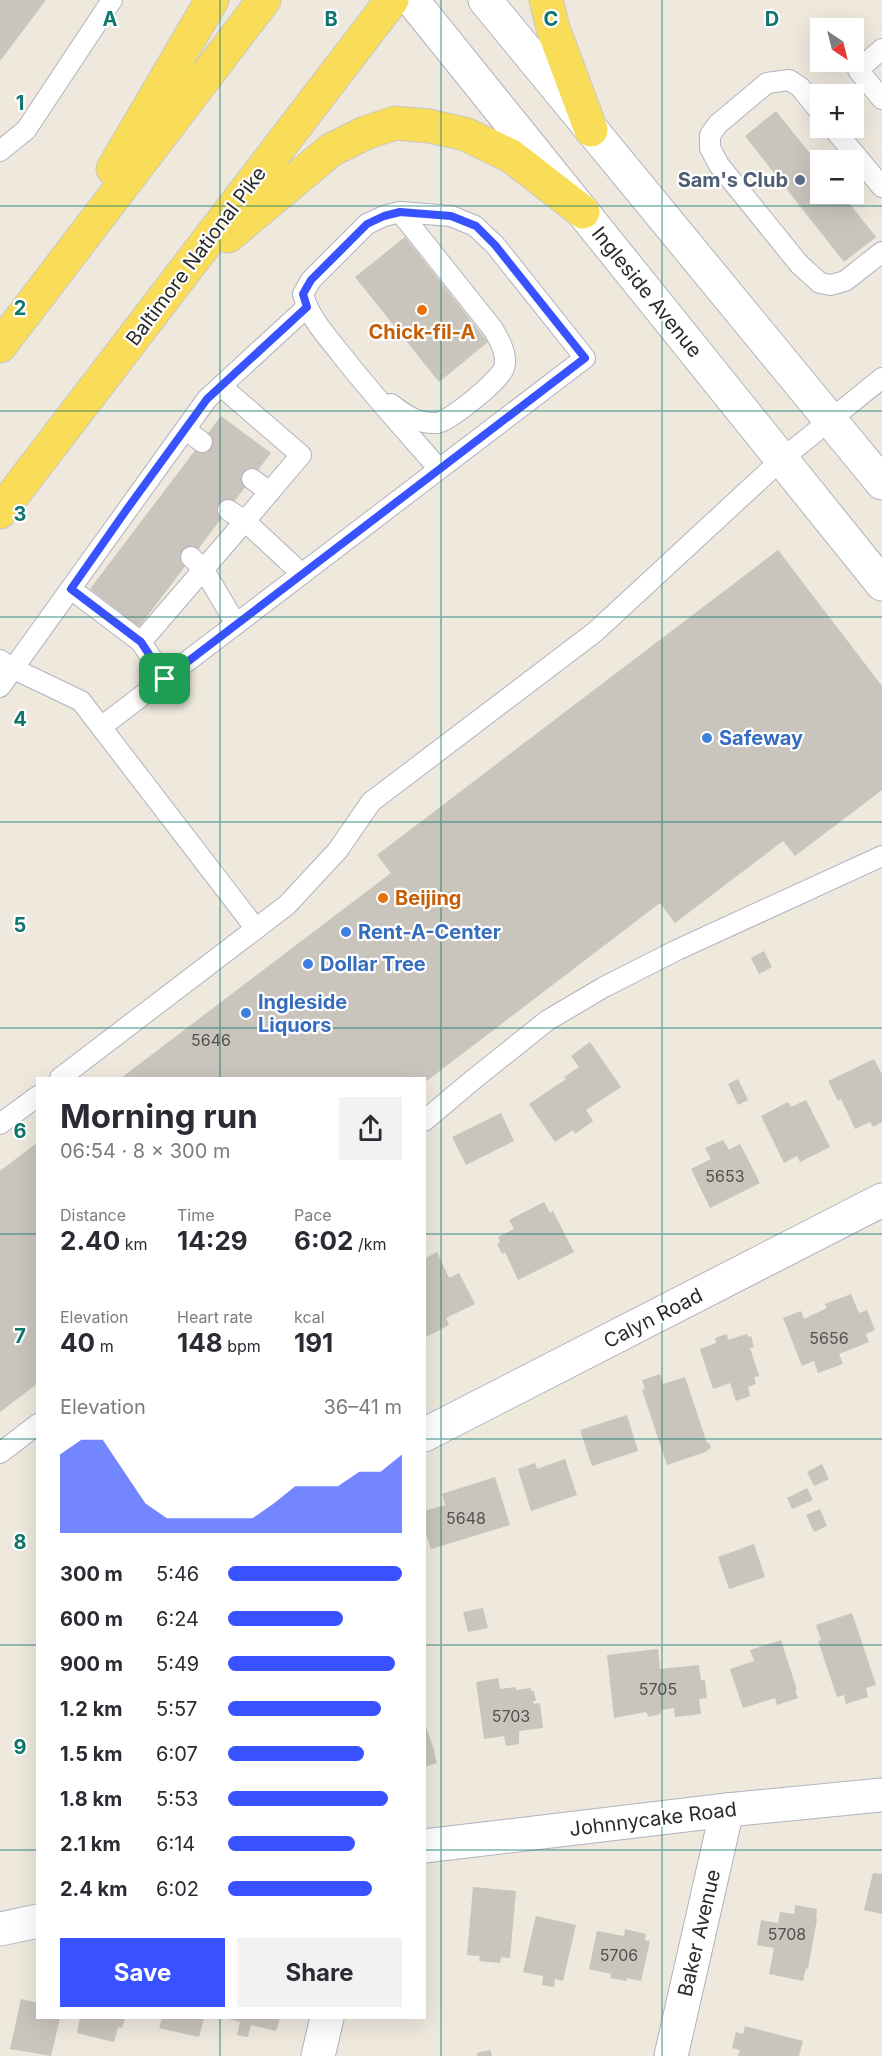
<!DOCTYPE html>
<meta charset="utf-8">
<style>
:root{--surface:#fff;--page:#f2f2f3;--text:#2b2b33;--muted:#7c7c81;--accent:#3952ff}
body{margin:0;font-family:Inter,sans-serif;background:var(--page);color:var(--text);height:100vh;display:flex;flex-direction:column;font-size:22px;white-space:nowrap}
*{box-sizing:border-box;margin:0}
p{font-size:20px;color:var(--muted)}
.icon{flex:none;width:33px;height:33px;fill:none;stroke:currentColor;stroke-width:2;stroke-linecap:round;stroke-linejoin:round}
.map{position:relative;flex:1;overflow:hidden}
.sheet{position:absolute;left:36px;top:1077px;width:390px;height:942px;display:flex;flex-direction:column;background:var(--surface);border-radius:0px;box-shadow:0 6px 24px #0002}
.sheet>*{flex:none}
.needle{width:39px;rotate:145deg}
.controls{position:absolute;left:810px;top:18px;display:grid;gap:12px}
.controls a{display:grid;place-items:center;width:54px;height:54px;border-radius:0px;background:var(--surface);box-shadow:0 6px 24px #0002;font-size:30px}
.pin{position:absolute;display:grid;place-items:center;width:51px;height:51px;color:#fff;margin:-26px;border-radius:12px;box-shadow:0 3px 9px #0006}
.round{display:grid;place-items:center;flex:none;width:63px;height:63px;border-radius:0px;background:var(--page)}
.headline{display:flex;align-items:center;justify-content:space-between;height:102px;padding:0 24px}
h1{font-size:33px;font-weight:700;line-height:45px}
.figures{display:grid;grid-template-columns:repeat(3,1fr);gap:9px;height:102px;padding:6px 24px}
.figures div{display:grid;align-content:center}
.figures b{font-size:26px;font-weight:700}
.figures small{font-size:16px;font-weight:400}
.figures p{font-size:16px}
.chart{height:168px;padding:12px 24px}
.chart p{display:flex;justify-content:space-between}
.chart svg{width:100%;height:108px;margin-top:6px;fill:var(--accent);opacity:.7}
.action{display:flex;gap:12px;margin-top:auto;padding:12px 24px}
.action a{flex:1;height:69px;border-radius:0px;background:var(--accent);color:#fff;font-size:24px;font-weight:700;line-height:69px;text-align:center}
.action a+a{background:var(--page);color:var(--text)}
ul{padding:0 24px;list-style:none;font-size:20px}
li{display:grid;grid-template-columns:96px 72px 1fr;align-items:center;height:45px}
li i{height:15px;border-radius:8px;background:var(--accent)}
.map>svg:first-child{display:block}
</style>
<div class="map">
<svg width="882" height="2056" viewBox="0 0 882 2056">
<rect width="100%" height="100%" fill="#eee8dd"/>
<g fill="#c9c4bc">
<polygon points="0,0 46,0 0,61"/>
<polygon points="776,111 820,166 820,194 842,194 876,237 844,262 745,136"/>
<polygon points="405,237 488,342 439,382 355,277"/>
<polygon points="221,416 271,453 139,627 90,589"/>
<polygon points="778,550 882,686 882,790 795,856 783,841 675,923 660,903 424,1083 424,1078 121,1078 391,873 377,855"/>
<polygon points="764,951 772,967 759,974 751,958"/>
<polygon points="590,1042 621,1087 586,1110 593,1121 575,1134 573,1130 555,1142 529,1104 566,1079 564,1077 579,1067 571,1056"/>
<polygon points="874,1059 882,1074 882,1122 873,1127 870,1122 855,1129 841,1099 838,1101 828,1081"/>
<polygon points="738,1079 748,1100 738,1105 728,1084"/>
<polygon points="806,1100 830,1147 800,1162 797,1156 784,1163 761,1116 788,1102 791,1107"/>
<polygon points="501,1113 514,1141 466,1165 452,1137"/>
<polygon points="723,1140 729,1150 740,1144 760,1183 710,1208 691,1169 711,1159 705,1148"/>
<polygon points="38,1142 38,1383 0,1412 0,1171"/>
<polygon points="544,1202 550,1213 553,1211 574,1252 518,1280 505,1252 502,1254 497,1244 500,1242 498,1237 514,1229 509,1220"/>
<polygon points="437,1252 449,1278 459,1273 475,1304 446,1318 449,1325 424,1338 424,1259"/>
<polygon points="851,1294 859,1313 867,1310 875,1330 866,1334 869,1342 839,1354 843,1364 818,1373 814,1361 802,1366 783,1318 801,1311 804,1319 827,1308 825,1304"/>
<polygon points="727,1334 728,1340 747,1334 748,1337 751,1336 754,1347 750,1348 759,1376 754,1377 756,1384 748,1387 750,1396 736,1401 730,1383 713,1389 700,1349 716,1343 715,1338"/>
<polygon points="660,1374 663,1384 685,1377 707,1443 709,1443 711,1448 707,1450 708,1451 667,1465 642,1390 645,1389 642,1380"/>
<polygon points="627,1415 638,1451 592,1466 580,1430"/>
<polygon points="565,1459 577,1495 531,1511 518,1469 535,1463 537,1469"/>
<polygon points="822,1464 829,1479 814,1486 807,1472"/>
<polygon points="495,1477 510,1525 431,1549 424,1529 424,1511 445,1505 442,1494"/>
<polygon points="807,1488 813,1500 792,1509 787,1498"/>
<polygon points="820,1509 827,1526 814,1532 806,1515"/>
<polygon points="754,1544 765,1577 729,1589 718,1557"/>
<polygon points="483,1608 488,1628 468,1632 463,1612"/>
<polygon points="852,1613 876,1685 866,1688 868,1697 846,1704 844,1695 837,1697 818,1641 821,1640 816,1625"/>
<polygon points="781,1640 797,1690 795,1690 798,1698 777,1705 775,1698 743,1708 730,1669 754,1661 750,1650"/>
<polygon points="658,1649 660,1669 699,1665 701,1680 705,1680 707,1698 699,1699 701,1714 675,1717 674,1708 662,1710 660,1714 649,1717 646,1712 614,1718 607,1655"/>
<polygon points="498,1678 500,1689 516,1687 516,1690 531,1688 531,1691 534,1691 536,1701 533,1701 534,1704 540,1703 543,1728 519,1731 519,1744 506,1746 504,1736 484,1739 476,1682"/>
<polygon points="424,1721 435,1753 434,1753 437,1763 424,1767"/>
<polygon points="873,1873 882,1874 882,1914 864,1910"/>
<polygon points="473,1887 516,1891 510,1958 501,1957 500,1963 479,1961 480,1956 467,1955"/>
<polygon points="795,1905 817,1909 816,1919 817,1919 808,1969 806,1968 803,1981 769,1974 774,1948 757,1945 761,1920 778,1923 780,1912 794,1914"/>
<polygon points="536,1916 576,1925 563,1981 555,1979 554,1987 542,1985 543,1976 523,1972"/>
<polygon points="625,1929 646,1934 645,1940 650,1941 641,1981 627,1978 627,1981 610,1978 611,1974 589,1969 597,1931 624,1936"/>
<polygon points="21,1999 38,2003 38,2018 60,2018 51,2056 10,2049"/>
<polygon points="80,2018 125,2018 122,2028 118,2027 114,2042 77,2033"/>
<polygon points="162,2018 204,2018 199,2037 159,2028"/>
<polygon points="225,2018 280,2018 276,2031 251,2025 248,2037 237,2035 240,2022"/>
<polygon points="745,2026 803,2041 799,2056 738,2056 740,2050 732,2048 736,2032 743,2034"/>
<polygon points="490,2050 492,2056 477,2056 477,2053"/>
</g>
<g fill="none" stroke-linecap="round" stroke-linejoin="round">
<defs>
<g id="lane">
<polyline points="882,49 858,70 882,99"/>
<polyline points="820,112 800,87 789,80 767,83 718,124 710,135 710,148 719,165 799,264 820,283 831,285 845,281 882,252"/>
<polyline points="833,128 882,187"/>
<polyline points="0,151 26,130 112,0"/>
<polyline points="221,386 301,455 245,521 302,574"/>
<path d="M 391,404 C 405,415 418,424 437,423 C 449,422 500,380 504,368 C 508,355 500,341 493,329 L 400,212"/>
<polyline points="186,430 202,442"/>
<polyline points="252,479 270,492"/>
<polyline points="191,557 204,570 236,624"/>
<polyline points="71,589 141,642"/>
<polyline points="0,660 14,669 81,701 256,929"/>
<polyline points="165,679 141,642 245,521 228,510"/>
<polyline points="0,687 207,399 307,307"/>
<path d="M 101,727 L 585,358 L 495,245 L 475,226 L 451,216 L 400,212 L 384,216 L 367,224 L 311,280 L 303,294 C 309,317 325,334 340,353 C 371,393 406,431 439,469"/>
<polyline points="60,1078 287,905 338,850 371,802 595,632 782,459 882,378"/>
<polyline points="424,1121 474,1079 548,1020 604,987 677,950 882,856"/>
<polyline points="0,1124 38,1096"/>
<polyline points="0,1453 38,1424"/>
</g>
<g id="street">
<polyline points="424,1435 882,1200"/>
<polyline points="318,2056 327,2018"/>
<polyline points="671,2056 727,1810"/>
</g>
<g id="secondary">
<polyline points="412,0 882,584"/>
<polyline points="485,0 882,483"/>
<polyline points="424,1846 727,1810 882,1795"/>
<polyline points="0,1929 38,1921"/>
</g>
<g id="primary">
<polyline points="546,0 553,28 591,130"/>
<polyline points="113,169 212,0"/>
<polyline points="228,236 331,150 365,133 395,123 429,126 465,134 511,156 583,212"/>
<polyline points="0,346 264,0"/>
<polyline points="0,512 392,0"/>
</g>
</defs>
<use href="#lane" stroke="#b1b2c0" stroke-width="22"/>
<use href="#street" stroke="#b1b2c0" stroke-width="35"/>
<use href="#secondary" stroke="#b1b2c0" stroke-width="35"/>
<use href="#primary" stroke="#c8c8c8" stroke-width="35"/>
<use href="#lane" stroke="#fff" stroke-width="20"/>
<use href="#street" stroke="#fff" stroke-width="33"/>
<use href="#secondary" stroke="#fff" stroke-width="33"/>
<use href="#primary" stroke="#f9dc57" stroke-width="33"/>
</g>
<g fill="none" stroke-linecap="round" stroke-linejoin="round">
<defs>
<polygon id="route" points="400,212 451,216 476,226 495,245 585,358 165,679 141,642 71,589 127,509 207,399 307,307 303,294 311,280 367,224 384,216"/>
</defs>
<use href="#route" stroke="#fff" stroke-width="12"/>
<use href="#route" stroke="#3952ff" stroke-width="8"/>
</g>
<path fill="none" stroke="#0f766e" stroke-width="1.5" stroke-opacity="0.55" d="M 220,0 L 220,1078M 441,0 L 441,2056M 662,0 L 662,2056M 0,206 L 882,206M 0,411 L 882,411M 0,617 L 882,617M 0,822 L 882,822M 0,1028 L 882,1028M 0,1234 L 38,1234M 424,1234 L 882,1234M 0,1439 L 38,1439M 424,1439 L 882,1439M 0,1645 L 38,1645M 424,1645 L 882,1645M 0,1850 L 38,1850M 424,1850 L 882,1850M 220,2018 L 220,2056"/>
<circle fill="#5c6f8a" stroke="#fff" stroke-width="2" cx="800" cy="180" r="6"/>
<g fill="#e8710a" stroke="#fff" stroke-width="2">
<circle cx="422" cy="310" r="6"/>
<circle cx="383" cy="898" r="6"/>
</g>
<g fill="#3f7fe0" stroke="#fff" stroke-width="2">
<circle cx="707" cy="738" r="6"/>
<circle cx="346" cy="932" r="6"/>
<circle cx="308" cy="964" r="6"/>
<circle cx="246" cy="1013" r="6"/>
</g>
<g text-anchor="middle" stroke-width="4.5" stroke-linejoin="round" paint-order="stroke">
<g font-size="16" fill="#52514f">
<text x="211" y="1046">5646</text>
<text x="725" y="1182">5653</text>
<text x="829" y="1344">5656</text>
<text x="466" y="1524">5648</text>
<text x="658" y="1695">5705</text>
<text x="511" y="1722">5703</text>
<text x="787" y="1940">5708</text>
<text x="619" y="1961">5706</text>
</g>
<g font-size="20" font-weight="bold" fill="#4e5e75" stroke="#fff" text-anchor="end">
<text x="788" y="187">Sam's Club</text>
</g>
<g font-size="20" fill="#2b2b2b" stroke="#fff">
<text transform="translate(196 256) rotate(-53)" y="7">Baltimore National Pike</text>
<text transform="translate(647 292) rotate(51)" y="7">Ingleside Avenue</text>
<text transform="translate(653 1318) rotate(-27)" y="7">Calyn Road</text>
<text transform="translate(653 1819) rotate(-7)" y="7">Johnnycake Road</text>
<text transform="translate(699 1933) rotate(-77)" y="7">Baker Avenue</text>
</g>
<g font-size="20" font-weight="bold" fill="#c56008" stroke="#fff">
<text x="422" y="339">Chick-fil-A</text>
<text x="395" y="905" text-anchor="start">Beijing</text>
</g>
<g font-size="20" font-weight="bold" fill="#366cbe" stroke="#fff" text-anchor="start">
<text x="719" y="745">Safeway</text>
<text x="358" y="939">Rent-A-Center</text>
<text x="320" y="971">Dollar Tree</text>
<text x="258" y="1009">Ingleside<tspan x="258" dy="23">Liquors</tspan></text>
</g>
</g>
<g font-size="20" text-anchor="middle" font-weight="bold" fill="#0f766e" stroke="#fff" stroke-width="4.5" stroke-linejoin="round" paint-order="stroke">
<text x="110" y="26">A</text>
<text x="331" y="26">B</text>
<text x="551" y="26">C</text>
<text x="772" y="26">D</text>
<text x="20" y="110">1</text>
<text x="20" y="315">2</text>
<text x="20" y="521">3</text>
<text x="20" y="726">4</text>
<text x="20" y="932">5</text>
<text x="20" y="1138">6</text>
<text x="20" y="1343">7</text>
<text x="20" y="1549">8</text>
<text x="20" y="1754">9</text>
</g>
</svg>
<div class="controls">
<a><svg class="needle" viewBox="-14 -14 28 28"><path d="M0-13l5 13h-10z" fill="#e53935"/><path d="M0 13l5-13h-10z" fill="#7c7c81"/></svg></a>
<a>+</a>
<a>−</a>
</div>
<div class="pin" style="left:165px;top:679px;background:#1e9e55"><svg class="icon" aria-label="arrive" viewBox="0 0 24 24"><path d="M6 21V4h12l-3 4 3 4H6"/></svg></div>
<section class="sheet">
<div class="headline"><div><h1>Morning run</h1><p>06:54 · 8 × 300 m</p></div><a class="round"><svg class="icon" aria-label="share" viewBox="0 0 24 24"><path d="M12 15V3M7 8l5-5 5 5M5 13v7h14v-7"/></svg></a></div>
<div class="figures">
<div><p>Distance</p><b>2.40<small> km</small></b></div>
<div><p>Time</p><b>14:29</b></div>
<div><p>Pace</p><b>6:02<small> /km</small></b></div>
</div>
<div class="figures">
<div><p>Elevation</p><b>40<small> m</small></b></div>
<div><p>Heart rate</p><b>148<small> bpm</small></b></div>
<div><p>kcal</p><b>191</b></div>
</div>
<div class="chart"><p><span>Elevation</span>36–41 m</p>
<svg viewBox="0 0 160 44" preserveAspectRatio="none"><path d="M0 44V12L10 6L20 6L30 19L40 32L50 38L60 38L70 38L80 38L90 38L100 32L110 25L120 25L130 25L140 19L150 19L160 12V44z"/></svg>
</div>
<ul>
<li><b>300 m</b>5:46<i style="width:100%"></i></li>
<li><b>600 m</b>6:24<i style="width:66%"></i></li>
<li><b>900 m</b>5:49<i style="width:96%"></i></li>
<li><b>1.2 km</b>5:57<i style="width:88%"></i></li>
<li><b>1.5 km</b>6:07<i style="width:78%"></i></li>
<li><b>1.8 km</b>5:53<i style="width:92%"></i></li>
<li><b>2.1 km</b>6:14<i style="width:73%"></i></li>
<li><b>2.4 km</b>6:02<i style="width:83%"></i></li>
</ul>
<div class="action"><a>Save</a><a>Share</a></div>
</section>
</div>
